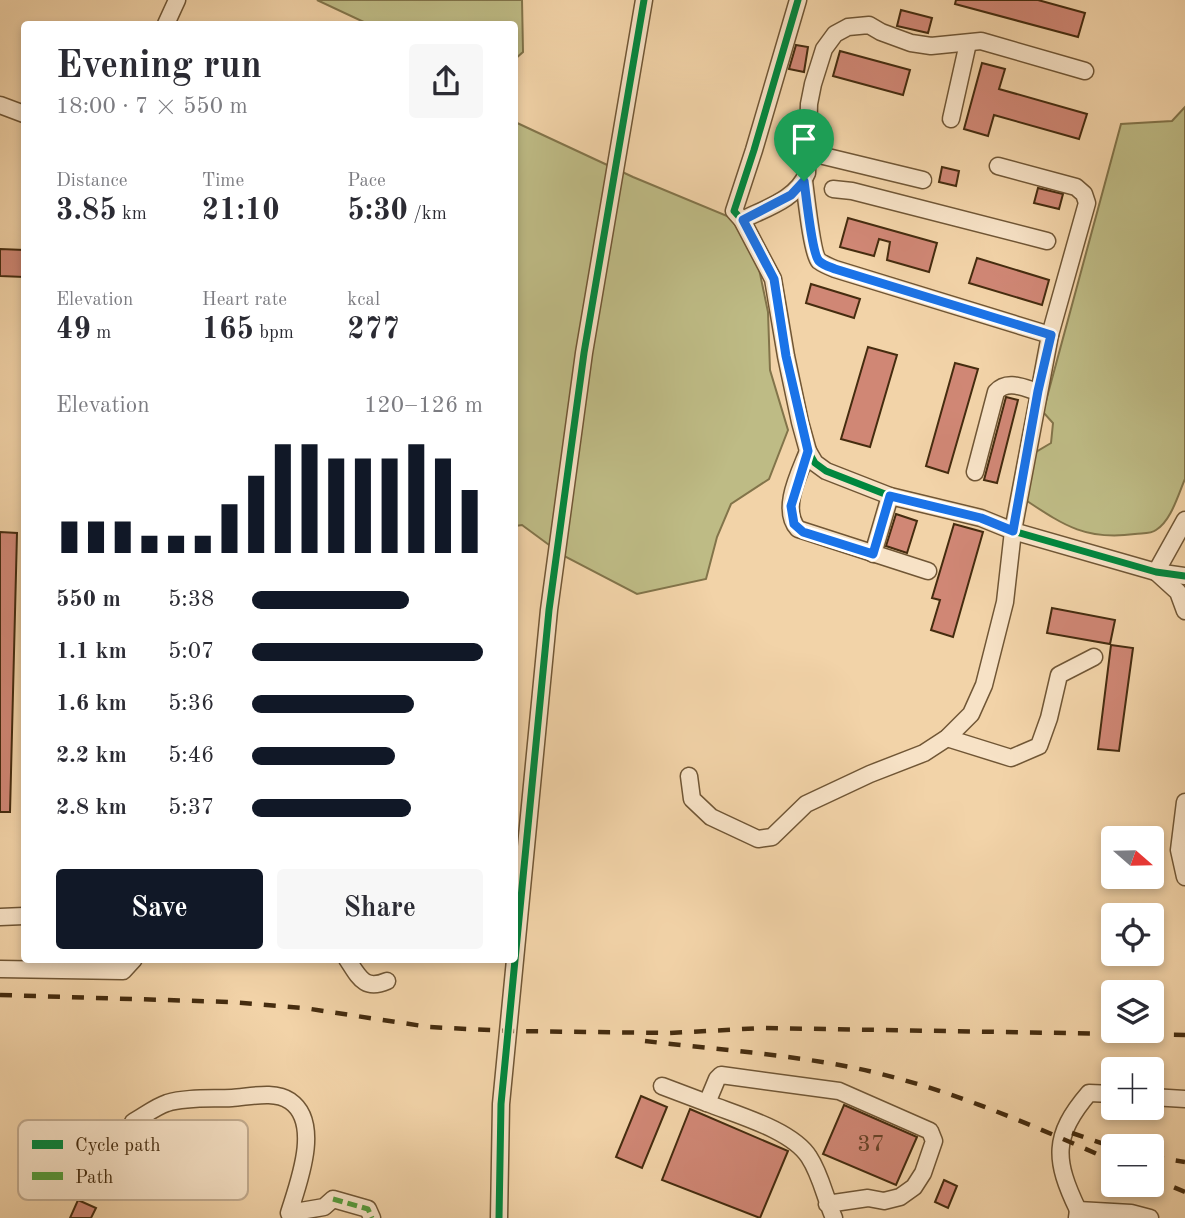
<!DOCTYPE html>
<meta charset="utf-8">
<style>
:root{--surface:#fff;--page:#f7f7f7;--text:#2b2b33;--muted:#7c7c81;--accent:#111827}
body{margin:0;font-family:"Old Standard TT",serif;background:var(--page);color:var(--text);height:100vh;display:flex;flex-direction:column;font-size:26px;white-space:nowrap}
*{box-sizing:border-box;margin:0}
p{font-size:23px;color:var(--muted)}
.icon{flex:none;width:38px;height:38px;fill:none;stroke:currentColor;stroke-width:2;stroke-linecap:round;stroke-linejoin:round}
.map{position:relative;flex:1;overflow:hidden}
.panel{position:absolute;left:21px;top:21px;width:497px;height:942px;display:flex;flex-direction:column;background:var(--surface);border-radius:7px;box-shadow:0 4px 10px #0003}
.panel>*{flex:none}
.needle{width:46px;rotate:110deg}
.tools{position:absolute;left:1101px;top:826px;display:grid;gap:14px}
.tools a{display:grid;place-items:center;width:63px;height:63px;border-radius:7px;background:var(--surface);box-shadow:0 4px 10px #0003;font-size:35px}
.pin{position:absolute;display:grid;place-items:center;width:60px;height:60px;color:#fff;margin:-72px -30px;border-radius:50% 50% 50% 0;rotate:-45deg;box-shadow:0 0 7px #0007}
.pin .icon{rotate:45deg}
.round{display:grid;place-items:center;flex:none;width:74px;height:74px;border-radius:7px;background:var(--page)}
.summary{display:flex;align-items:center;justify-content:space-between;height:119px;padding:0 35px}
h1{font-size:38px;font-weight:800;line-height:52px}
.metrics{display:grid;grid-template-columns:repeat(3,1fr);gap:10px;height:119px;padding:7px 35px}
.metrics div{display:grid;align-content:center}
.metrics b{font-size:30px;font-weight:800}
.metrics small{font-size:19px;font-weight:400}
.metrics p{font-size:19px}
.chart{height:196px;padding:14px 35px}
.chart p{display:flex;justify-content:space-between}
.chart svg{width:100%;height:126px;margin-top:7px;stroke:var(--accent);stroke-width:6}
.primary-button{display:flex;gap:14px;margin-top:auto;padding:14px 35px}
.primary-button a{flex:1;height:80px;border-radius:7px;background:var(--accent);color:#fff;font-size:28px;font-weight:800;line-height:80px;text-align:center}
.primary-button a+a{background:var(--page);color:var(--text)}
ul{padding:0 35px;list-style:none;font-size:23px}
li{display:grid;grid-template-columns:112px 84px 1fr;align-items:center;height:52px}
li i{height:18px;border-radius:9px;background:var(--accent)}
.map>svg:first-child{display:block}
</style>
<div class="map">
<svg width="1185" height="1218" viewBox="0 0 1185 1218">
<rect width="100%" height="100%" fill="#f2d3a8"/>
<filter id="stains"><feTurbulence type="fractalNoise" baseFrequency=".00286" numOctaves="4"/><feColorMatrix values="0 0 0 0 .2 0 0 0 0 .09 0 0 0 0 .02 0 0 0 .5 -.17"/></filter>
<radialGradient id="worn" r=".72"><stop offset=".6" stop-color="#630" stop-opacity="0"/><stop offset="1" stop-color="#630" stop-opacity=".3"/></radialGradient>
<g fill="#bebb85" stroke="#82744a" stroke-width="2">
<polygon points="317,0 522,0 523,52 515,59 514,24 368,24"/>
<path d="M 1185,107 L 1185,479 C 1178,495 1171,521 1156,530 C 1151,534 1142,533 1135,534 C 1084,541 1062,524 1021,497 L 1036,452 L 1051,443 L 1053,423 L 1043,412 L 1121,124 L 1172,121 Z"/>
<polygon points="515,122 633,177 732,218 758,264 768,312 770,370 788,430 769,479 731,504 717,537 706,579 637,594 564,556 522,525 515,526"/>
</g>
<g fill="#d08775" stroke="#452c0f" stroke-width="2">
<polygon points="956,0 1038,0 1085,13 1078,37 955,4"/>
<polygon points="901,10 932,18 928,33 897,26"/>
<polygon points="796,45 808,47 804,72 789,69"/>
<polygon points="840,51 910,70 903,95 833,76"/>
<polygon points="982,63 1005,69 999,89 1087,114 1079,139 994,115 988,136 964,129"/>
<polygon points="942,167 959,171 956,186 939,182"/>
<polygon points="1038,188 1063,194 1059,209 1034,203"/>
<polygon points="848,218 937,243 929,272 887,260 890,242 879,239 874,256 840,247"/>
<polygon points="0,249 24,250 24,277 0,276"/>
<polygon points="977,258 1049,280 1042,305 969,283"/>
<polygon points="811,284 860,299 854,318 806,303"/>
<polygon points="868,347 897,355 870,447 841,439"/>
<polygon points="955,363 978,369 948,473 926,466"/>
<polygon points="1006,397 1018,400 997,483 984,480"/>
<polygon points="896,514 917,521 907,553 886,546"/>
<polygon points="954,524 983,532 953,637 931,630 940,600 932,598"/>
<polygon points="0,532 17,533 10,812 0,812"/>
<polygon points="1052,608 1115,620 1110,644 1047,633"/>
<polygon points="1111,645 1133,648 1119,751 1098,749"/>
<polygon points="641,1096 667,1107 642,1168 616,1157"/>
<polygon points="844,1105 917,1137 896,1185 823,1154"/>
<polygon points="690,1109 788,1151 760,1218 662,1180"/>
<polygon points="944,1180 957,1186 948,1208 935,1202"/>
<polygon points="78,1200 96,1208 91,1218 70,1218"/>
</g>
<g fill="none" stroke-linecap="round" stroke-linejoin="round">
<defs>
<g id="minor">
<polyline points="798,0 754,150 734,211 742,220 773,279 786,356 800,422 808,451 815,463 826,471 890,496 981,518 1013,531 1156,572 1185,576"/>
<polyline points="166,24 177,0"/>
<polyline points="0,105 24,114"/>
<polyline points="951,119 968,43"/>
<polyline points="807,152 923,180"/>
<polyline points="998,166 1076,187 1084,194 1087,203 1050,335"/>
<polyline points="833,189 852,191 1047,241"/>
<path d="M 742,220 C 766,208 797,199 807,173 L 809,104 L 813,84 L 824,49 L 835,34 L 848,27 L 869,25 L 881,32 L 911,43 L 931,46 L 981,41 L 1085,71"/>
<path d="M 808,451 C 800,472 780,509 798,529 L 928,571"/>
<path d="M 975,472 L 996,392 C 1007,379 1024,388 1038,392"/>
<polyline points="1185,520 1156,572 1178,592 1185,611"/>
<polyline points="873,554 890,496"/>
<polyline points="947,738 1011,758 1039,746 1049,718 1059,675 1094,657"/>
<path d="M 689,776 L 692,799 L 711,817 L 758,839 L 772,837 L 806,804 L 870,774 L 924,753 L 947,738 L 971,714 L 984,685 L 1005,602 L 1013,531 L 1050,335 L 835,269 C 830,267 823,264 819,261 C 812,254 806,195 804,181"/>
<polyline points="1185,802 1179,850 1185,877"/>
<polyline points="0,917 24,916"/>
<path d="M 347,959 C 359,977 364,991 387,981"/>
<polyline points="0,969 123,971 134,959"/>
<polyline points="662,1086 707,1103"/>
<polyline points="1152,1097 1185,1099"/>
<path d="M 133,1122 C 144,1116 155,1107 167,1103 C 187,1097 211,1099 232,1098 C 249,1097 275,1090 290,1101 C 322,1123 298,1184 289,1213 L 324,1207 L 333,1199 L 368,1209 L 372,1218"/>
<path d="M 827,1204 L 868,1198 L 884,1201 L 900,1197 L 914,1187 L 923,1173 L 934,1141 L 930,1131 L 839,1091 L 721,1075 L 717,1079 L 707,1103 C 737,1115 792,1130 809,1157 C 821,1175 825,1198 834,1218"/>
<path d="M 1078,1210 C 1054,1160 1052,1136 1089,1093 L 1113,1094"/>
<polyline points="499,1218 501,1104 549,610 584,353 644,0"/>
<polyline points="1077,1218 1078,1210 1131,1213 1150,1218"/>
</g>
</defs>
<use href="#minor" stroke="#705635" stroke-width="19"/>
<use href="#minor" stroke="#f7e2c6" stroke-width="16"/>
<g stroke="#452c0f" stroke-width="4.5" stroke-dasharray="12 12" stroke-linecap="butt">
<polyline points="0,995 231,1002 304,1008 429,1027 508,1031 670,1033 762,1028 1185,1035"/>
<path d="M 645,1041 C 719,1050 801,1055 873,1072 C 957,1092 1034,1126 1113,1161"/>
<polyline points="1072,1133 1113,1147"/>
<polyline points="1152,1157 1185,1162"/>
<polyline points="1152,1178 1185,1192"/>
</g>
<polyline stroke="#549d3c" stroke-width="5" stroke-dasharray="10 5" stroke-linecap="butt" points="333,1199 368,1209 372,1218"/>
<defs>
<g id="cycleway">
<polyline points="798,0 754,150 734,211 742,220 773,279 786,356 800,422 808,451 815,463 826,471 890,496 981,518 1013,531 1156,572 1185,576"/>
<polyline points="499,1218 501,1104 549,610 584,353 644,0"/>
</g>
</defs>
<use href="#cycleway" stroke="#f7e2c6" stroke-width="11"/>
<use href="#cycleway" stroke="#00873e" stroke-width="7"/>
</g>
<g fill="none" stroke-linecap="round" stroke-linejoin="round">
<defs>
<path id="route" d="M 804,181 C 806,194 812,254 819,261 C 823,265 830,267 835,269 L 1051,335 L 1038,391 L 1013,531 L 981,518 L 890,496 L 873,554 L 803,532 L 794,524 L 791,506 L 808,451 L 786,356 L 774,279 L 743,220 L 791,195 Z"/>
</defs>
<use href="#route" stroke="#fff" stroke-width="14"/>
<use href="#route" stroke="#1a73e8" stroke-width="9"/>
</g>
<g text-anchor="middle" stroke-width="5" stroke-linejoin="round" paint-order="stroke">
<g font-size="24" fill="#684328">
<text x="871" y="1151">37</text>
</g>
</g>
<rect x="18" y="1120" width="230" height="80" rx="10" fill="#f7e2c6" stroke="#c2ab8f" stroke-width="2"/>
<rect x="32" y="1140" width="31" height="9" fill="#00873e"/>
<rect x="32" y="1172" width="31" height="8" fill="#549d3c"/>
<g font-size="19" fill="#452c0f">
<text x="75" y="1151">Cycle path</text>
<text x="75" y="1183">Path</text>
</g>
<rect width="100%" height="100%" filter="url(#stains)"/>
<rect width="100%" height="100%" fill="url(#worn)"/>
</svg>
<div class="tools">
<a><svg class="needle" viewBox="-14 -14 28 28"><path d="M0-13l5 13h-10z" fill="#e53935"/><path d="M0 13l5-13h-10z" fill="#7c7c81"/></svg></a>
<a><svg class="icon" aria-label="locate" viewBox="0 0 24 24"><circle cx="12" cy="12" r="6"/><path d="M12 2v4M12 18v4M2 12h4M18 12h4"/></svg></a>
<a><svg class="icon" aria-label="layers" viewBox="0 0 24 24"><path d="M12 4l9 5-9 5-9-5zM3 14l9 5 9-5"/></svg></a>
<a>+</a>
<a>−</a>
</div>
<div class="pin" style="left:804px;top:181px;background:#1e9e55"><svg class="icon" aria-label="arrive" viewBox="0 0 24 24"><path d="M6 21V4h12l-3 4 3 4H6"/></svg></div>
<section class="panel">
<div class="summary"><div><h1>Evening run</h1><p>18:00 · 7 × 550 m</p></div><a class="round"><svg class="icon" aria-label="share" viewBox="0 0 24 24"><path d="M12 15V3M7 8l5-5 5 5M5 13v7h14v-7"/></svg></a></div>
<div class="metrics">
<div><p>Distance</p><b>3.85<small> km</small></b></div>
<div><p>Time</p><b>21:10</b></div>
<div><p>Pace</p><b>5:30<small> /km</small></b></div>
</div>
<div class="metrics">
<div><p>Elevation</p><b>49<small> m</small></b></div>
<div><p>Heart rate</p><b>165<small> bpm</small></b></div>
<div><p>kcal</p><b>277</b></div>
</div>
<div class="chart"><p><span>Elevation</span>120–126 m</p>
<svg viewBox="0 0 160 44" preserveAspectRatio="none"><path d="M5 44V33M15 44V33M25 44V33M35 44V38M45 44V38M55 44V38M65 44V27M75 44V17M85 44V6M95 44V6M105 44V11M115 44V11M125 44V11M135 44V6M145 44V11M155 44V22"/></svg>
</div>
<ul>
<li><b>550 m</b>5:38<i style="width:68%"></i></li>
<li><b>1.1 km</b>5:07<i style="width:100%"></i></li>
<li><b>1.6 km</b>5:36<i style="width:70%"></i></li>
<li><b>2.2 km</b>5:46<i style="width:62%"></i></li>
<li><b>2.8 km</b>5:37<i style="width:69%"></i></li>
</ul>
<div class="primary-button"><a>Save</a><a>Share</a></div>
</section>
</div>
